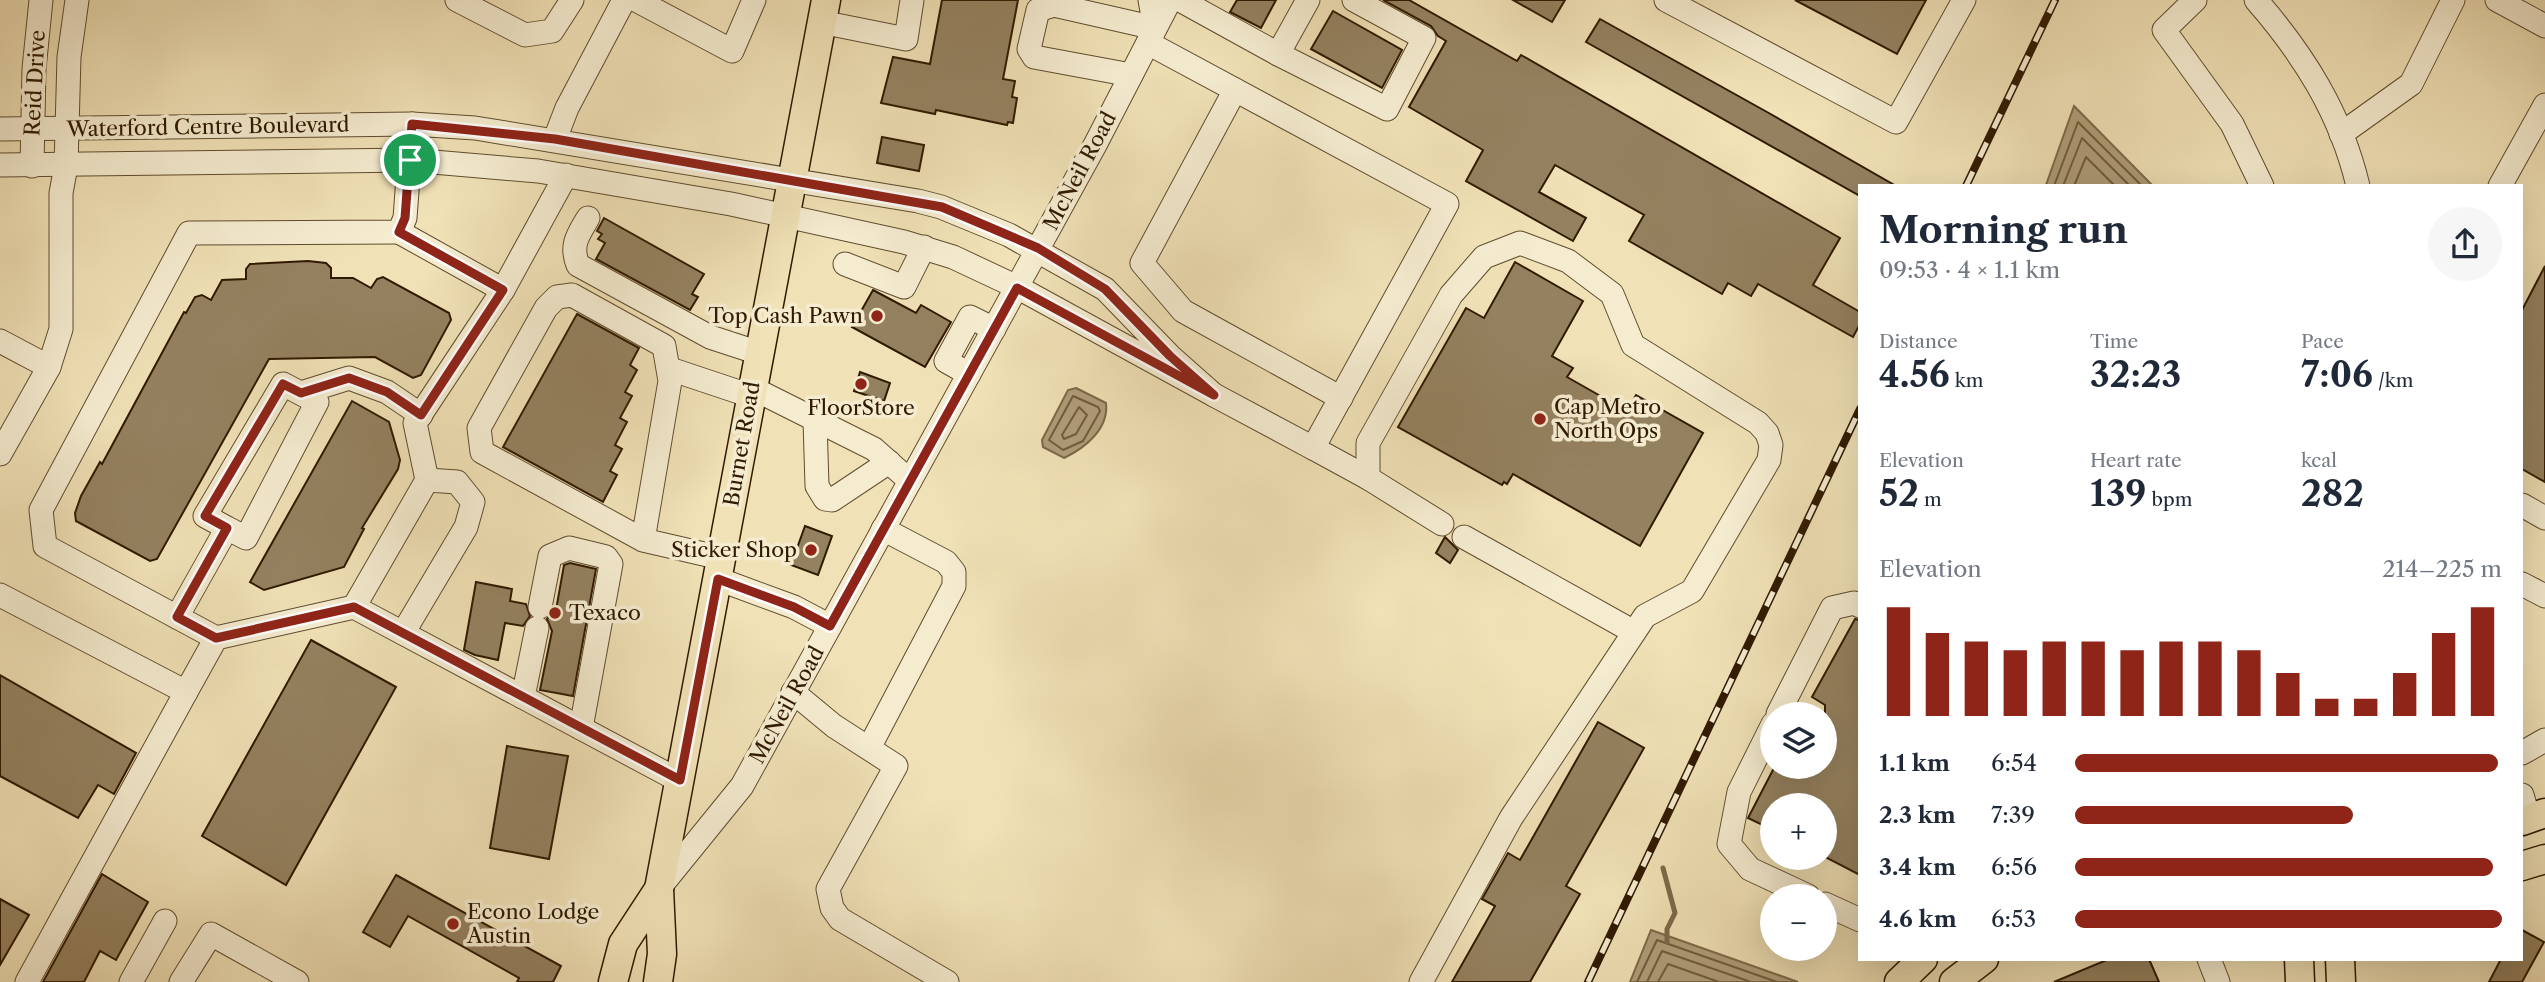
<!DOCTYPE html>
<meta charset="utf-8">
<style>
:root{--surface:#fff;--page:#f6f6f7;--text:#1f2937;--muted:#747a83;--accent:#8f2418}
body{margin:0;font-family:"Libre Caslon Text",serif;background:var(--page);color:var(--text);height:100vh;display:flex;flex-direction:column;font-size:26px;white-space:nowrap}
*{box-sizing:border-box;margin:0}
p{font-size:23px;color:var(--muted)}
.icon{flex:none;width:38px;height:38px;fill:none;stroke:currentColor;stroke-width:2;stroke-linecap:round;stroke-linejoin:round}
.map{position:relative;flex:1;overflow:hidden}
.sheet{position:absolute;left:1858px;top:184px;width:665px;height:777px;display:flex;flex-direction:column;background:var(--surface);border-radius:0px;box-shadow:0 7px 28px #0002}
.sheet>*{flex:none}
.tools{position:absolute;left:1760px;top:702px;display:grid;gap:14px}
.tools a{display:grid;place-items:center;width:77px;height:77px;border-radius:50%;background:var(--surface);box-shadow:0 7px 28px #0002;font-size:35px}
.pin{position:absolute;display:grid;place-items:center;width:60px;height:60px;color:#fff;margin:-30px;border:4px solid #fff;border-radius:50%;box-shadow:0 2px 7px #0007}
.round{display:grid;place-items:center;flex:none;width:74px;height:74px;border-radius:37px;background:var(--page)}
.head{display:flex;align-items:center;justify-content:space-between;height:119px;padding:0 21px}
h1{font-size:38px;font-weight:700;line-height:52px}
.stats{display:grid;grid-template-columns:repeat(3,1fr);gap:10px;height:119px;padding:7px 21px}
.stats div{display:grid;align-content:center}
.stats b{font-size:35px;font-weight:700}
.stats small{font-size:19px;font-weight:400}
.stats p{font-size:19px}
.chart{height:196px;padding:14px 21px}
.chart p{display:flex;justify-content:space-between}
.chart svg{width:100%;height:126px;margin-top:7px;stroke:var(--accent);stroke-width:6}
ul{padding:0 21px;list-style:none;font-size:23px}
li{display:grid;grid-template-columns:112px 84px 1fr;align-items:center;height:52px}
li i{height:18px;border-radius:9px;background:var(--accent)}
.map>svg:first-child{display:block}
</style>
<div class="map">
<svg width="2545" height="982" viewBox="0 0 2545 982">
<rect width="100%" height="100%" fill="#f0e1b6"/>
<filter id="stains"><feTurbulence type="fractalNoise" baseFrequency=".00286" numOctaves="4"/><feColorMatrix values="0 0 0 0 .2 0 0 0 0 .09 0 0 0 0 .02 0 0 0 .5 -.17"/></filter>
<radialGradient id="worn" r=".72"><stop offset=".6" stop-color="#630" stop-opacity="0"/><stop offset="1" stop-color="#630" stop-opacity=".3"/></radialGradient>
<g fill="#af9d78" stroke="#7c6948" stroke-width="2">
<polygon points="2074,106 2152,185 2046,185"/>
<path d="M 1076,388 L 1106,403 C 1109,429 1085,448 1064,458 L 1043,447 L 1042,440 L 1068,390 Z"/>
<polygon points="1651,930 1798,982 1630,982"/>
</g>
<g fill="none" stroke-linecap="round" stroke-linejoin="round">
<g stroke="#705c3c" stroke-width="2">
<polyline points="2054,186 2078,122 2142,186"/>
<polyline points="2063,186 2082,138 2130,186"/>
<polyline points="2074,186 2086,157 2115,186"/>
<polygon points="1073,396 1098,407 1100,411 1083,441 1063,450 1049,440"/>
<polygon points="1079,407 1087,415 1076,434 1064,439 1062,435"/>
<polyline points="1637,982 1657,940 1777,982"/>
<polyline points="1647,982 1662,951 1751,982"/>
<polyline points="1658,982 1668,964 1719,982"/>
</g>
<polyline stroke="#7c6948" stroke-width="5" points="1663,868 1675,913 1667,929 1667,942"/>
</g>
<g fill="#94815f" stroke="#301a00" stroke-width="2">
<polygon points="942,0 1018,0 1003,79 1015,81 1012,97 1017,98 1013,123 1008,122 1007,125 936,110 935,114 881,103 893,57 930,64"/>
<polygon points="1237,0 1276,0 1261,28 1230,12"/>
<polygon points="1383,0 1409,0 1517,61 1521,55 1840,238 1813,285 1860,312 1860,324 1853,337 1758,284 1751,296 1728,283 1722,294 1629,241 1644,215 1555,165 1539,192 1586,218 1573,241 1466,181 1483,150 1409,107 1446,41 1438,36 1431,26"/>
<polygon points="1513,0 1565,0 1552,22"/>
<polygon points="1795,0 1926,0 1897,54"/>
<polygon points="1333,11 1402,50 1382,88 1311,49"/>
<polygon points="1600,19 1767,112 1896,186 1860,186 1860,196 1586,42"/>
<polygon points="882,137 924,145 919,171 877,163"/>
<polygon points="604,218 704,274 692,294 698,297 690,310 596,259 605,243 598,239 602,234 597,231"/>
<polygon points="308,261 326,263 331,268 331,278 353,278 371,288 377,279 383,277 449,313 451,320 421,375 413,378 375,357 269,359 157,559 150,561 76,521 75,513 81,496 100,462 102,464 184,312 186,313 195,297 202,295 211,300 222,280 246,279 246,269 250,264"/>
<polygon points="1515,262 1583,301 1552,356 1573,368 1567,377 1627,411 1636,395 1703,433 1640,546 1513,474 1507,484 1504,482 1502,485 1398,427 1466,308 1484,318"/>
<polygon points="2545,266 2545,482 2522,469 2522,310"/>
<polygon points="873,290 916,313 921,305 951,322 925,367 852,327"/>
<polygon points="577,314 639,348 630,365 637,370 625,392 632,396 620,418 627,422 615,445 622,449 610,471 617,475 603,502 503,447"/>
<polygon points="860,372 890,383 884,401 854,391"/>
<polygon points="352,401 389,422 400,460 398,469 362,528 364,529 344,567 264,590 250,582"/>
<polygon points="805,526 832,536 818,575 791,565"/>
<polygon points="1445,537 1458,550 1450,563 1436,553"/>
<polygon points="570,563 596,569 573,696 540,690 552,631 547,619 556,610 564,565"/>
<polygon points="476,582 512,589 510,601 526,604 530,616 523,626 505,623 498,660 475,655 464,650"/>
<polygon points="1855,619 1860,620 1860,875 1825,857 1825,805 1773,805 1773,830 1748,818 1775,766 1825,766 1825,705 1812,697"/>
<polygon points="311,640 396,687 286,885 202,836"/>
<polygon points="0,675 136,753 114,794 98,785 78,818 0,776"/>
<polygon points="1598,722 1644,748 1566,886 1580,894 1530,982 1452,982 1495,906 1482,899 1508,853 1520,860"/>
<polygon points="507,746 568,756 549,859 490,848"/>
<polygon points="102,874 148,902 116,960 100,951 84,982 43,982"/>
<polygon points="396,875 561,966 553,982 517,982 519,978 408,916 390,947 363,932"/>
<polygon points="0,899 29,915 0,965"/>
<polygon points="2522,930 2544,942 2522,982 2489,982 2501,959 2522,959"/>
<polygon points="2109,959 2149,959 2159,982 2054,982"/>
</g>
<g fill="none" stroke-linecap="round" stroke-linejoin="round">
<defs>
<g id="minor">
<polyline points="457,0 525,35 552,31 572,0"/>
<polyline points="636,0 732,51 754,0"/>
<polyline points="1180,0 1278,54 1308,0"/>
<polyline points="1666,0 1896,122 1964,0"/>
<polyline points="2195,0 2164,30 2232,124 2262,186"/>
<path d="M 2256,0 C 2304,55 2341,114 2358,186"/>
<polyline points="2497,0 2545,26"/>
<polyline points="821,22 906,39 912,0"/>
<polyline points="1148,43 1447,204 1313,448 1214,395"/>
<polyline points="1278,54 1387,109 1424,38 1354,0"/>
<polyline points="1131,75 1034,57 1029,49 1038,10 1054,5 1155,28 1150,0"/>
<polyline points="1235,90 1142,263 1183,311 1341,398"/>
<polyline points="0,129 412,124 475,128 918,201 941,207 1009,235 1105,289 1170,356 1214,395 1017,287 953,257 904,242 731,204 538,171 410,160 0,165"/>
<polyline points="2341,134 2411,84 2453,0"/>
<polyline points="555,139 567,108 624,0"/>
<polyline points="32,166 34,69 41,0"/>
<polyline points="2500,186 2545,105"/>
<path d="M 588,218 C 578,235 570,245 578,265 L 710,337 L 759,353"/>
<polyline points="399,232 503,290"/>
<polyline points="845,264 904,287 924,247"/>
<polyline points="0,341 49,367"/>
<polyline points="670,369 751,396"/>
<polyline points="969,374 946,361 970,317 994,329"/>
<polyline points="752,388 874,449 910,481"/>
<polyline points="301,393 349,378 387,392 421,415"/>
<polyline points="815,421 817,486 825,499 832,500 889,462"/>
<polyline points="1313,448 1368,478"/>
<polyline points="0,454 49,367 61,329 61,193 66,166 69,57 77,0"/>
<polyline points="2522,505 2545,518"/>
<polyline points="1464,537 1634,632"/>
<polyline points="643,540 670,381 664,346 572,295 557,297 546,308 479,428 482,452 643,540 721,558"/>
<polyline points="718,579 794,607 830,626"/>
<polyline points="2522,584 2545,596"/>
<polyline points="0,595 186,692 27,982"/>
<polyline points="354,607 427,480 415,423 503,290 566,175"/>
<polyline points="540,607 550,556 569,548 606,557 611,564 581,728"/>
<polyline points="177,617 227,528 205,516 283,384 317,402 246,538 227,528"/>
<polyline points="403,633 466,527 473,502 457,482 427,480"/>
<polyline points="216,638 45,546 41,510 189,233 399,232 405,218 412,124"/>
<polyline points="186,692 216,638 354,607 680,781"/>
<polyline points="793,692 834,726 896,766 828,889 832,908 840,919 947,982"/>
<polyline points="523,697 537,628"/>
<polyline points="1778,714 1832,608 1854,603 1860,606"/>
<polyline points="1773,724 1739,792 1729,844 1750,869 1808,896"/>
<polyline points="869,748 954,586 954,572 946,562 883,529"/>
<polyline points="2522,753 2545,740"/>
<polyline points="2522,795 2529,819"/>
<polyline points="660,887 742,786 1095,145 1170,0"/>
<polyline points="1825,904 1860,920"/>
<polyline points="2209,959 2218,982"/>
<polyline points="131,982 165,921"/>
<polyline points="181,982 211,934 297,982"/>
<polyline points="1421,982 1511,818 1645,616 1692,591 1769,460 1771,445 1767,433 1758,423 1633,345 1612,294 1568,261 1520,243 1484,257 1451,295 1368,443 1368,478 1442,524"/>
</g>
<g id="major">
<polyline points="2522,821 2545,813"/>
<polyline points="2522,866 2545,859"/>
<polyline points="2299,959 2300,982"/>
<polyline points="2340,959 2341,982"/>
<polyline points="613,982 623,944 659,889"/>
<polyline points="658,982 662,954 659,889 826,0"/>
<polyline points="1899,982 1923,959"/>
<polyline points="1954,982 1984,959"/>
</g>
</defs>
<use href="#minor" stroke="#604c2e" stroke-width="25"/>
<use href="#major" stroke="#301a00" stroke-width="31"/>
<use href="#minor" stroke="#f5ecd0" stroke-width="23"/>
<use href="#major" stroke="#f0e1b6" stroke-width="28"/>
<defs>
<g id="rail">
<polyline points="1966,186 2055,0"/>
<polyline points="1588,982 1860,409"/>
</g>
</defs>
<use href="#rail" stroke="#301a00" stroke-width="8"/>
<use href="#rail" stroke="#f5ecd0" stroke-width="5" stroke-dasharray="16" stroke-linecap="butt"/>
</g>
<g fill="none" stroke-linecap="round" stroke-linejoin="round">
<defs>
<polygon id="route" points="412,124 555,139 942,207 1038,248 1105,289 1170,356 1214,395 1017,288 830,626 794,607 718,579 680,780 354,607 216,638 177,617 227,528 205,516 283,384 301,393 349,378 387,392 421,415 503,290 399,232 405,218"/>
</defs>
<use href="#route" stroke="#fff" stroke-width="14"/>
<use href="#route" stroke="#8f2418" stroke-width="9"/>
</g>
<g fill="#8f2418" stroke="#f5ecd0" stroke-width="2.5">
<circle cx="877" cy="316" r="7"/>
<circle cx="861" cy="384" r="7"/>
<circle cx="1540" cy="419" r="7"/>
<circle cx="811" cy="550" r="7"/>
<circle cx="555" cy="613" r="7"/>
<circle cx="453" cy="924" r="7"/>
</g>
<g text-anchor="middle" stroke-width="7" stroke-linejoin="round" paint-order="stroke">
<g font-size="21" fill="#301a00" stroke="#f5ecd0">
<text transform="translate(35 83) rotate(-87)" y="7">Reid Drive</text>
<text transform="translate(208 127) rotate(-1)" y="7">Waterford Centre Boulevard</text>
<text transform="translate(1080 171) rotate(-62)" y="7">McNeil Road</text>
<text transform="translate(742 444) rotate(-80)" y="7">Burnet Road</text>
<text transform="translate(787 705) rotate(-61)" y="7">McNeil Road</text>
</g>
<g font-size="21" fill="#301a00" stroke="#f5ecd0" text-anchor="start">
<text x="863" y="323" text-anchor="end">Top Cash Pawn</text>
<text x="1554" y="414">Cap Metro<tspan x="1554" dy="24">North Ops</tspan></text>
<text x="861" y="415" text-anchor="middle">FloorStore</text>
<text x="797" y="557" text-anchor="end">Sticker Shop</text>
<text x="569" y="620">Texaco</text>
<text x="467" y="919">Econo Lodge<tspan x="467" dy="24">Austin</tspan></text>
</g>
</g>
<rect width="100%" height="100%" filter="url(#stains)"/>
<rect width="100%" height="100%" fill="url(#worn)"/>
</svg>
<div class="tools">
<a><svg class="icon" aria-label="layers" viewBox="0 0 24 24"><path d="M12 4l9 5-9 5-9-5zM3 14l9 5 9-5"/></svg></a>
<a>+</a>
<a>−</a>
</div>
<div class="pin" style="left:410px;top:160px;background:#1e9e55"><svg class="icon" aria-label="arrive" viewBox="0 0 24 24"><path d="M6 21V4h12l-3 4 3 4H6"/></svg></div>
<section class="sheet">
<div class="head"><div><h1>Morning run</h1><p>09:53 · 4 × 1.1 km</p></div><a class="round"><svg class="icon" aria-label="share" viewBox="0 0 24 24"><path d="M12 15V3M7 8l5-5 5 5M5 13v7h14v-7"/></svg></a></div>
<div class="stats">
<div><p>Distance</p><b>4.56<small> km</small></b></div>
<div><p>Time</p><b>32:23</b></div>
<div><p>Pace</p><b>7:06<small> /km</small></b></div>
</div>
<div class="stats">
<div><p>Elevation</p><b>52<small> m</small></b></div>
<div><p>Heart rate</p><b>139<small> bpm</small></b></div>
<div><p>kcal</p><b>282</b></div>
</div>
<div class="chart"><p><span>Elevation</span>214–225 m</p>
<svg viewBox="0 0 160 44" preserveAspectRatio="none"><path d="M5 44V6M15 44V15M25 44V18M35 44V21M45 44V18M55 44V18M65 44V21M75 44V18M85 44V18M95 44V21M105 44V29M115 44V38M125 44V38M135 44V29M145 44V15M155 44V6"/></svg>
</div>
<ul>
<li><b>1.1 km</b>6:54<i style="width:99%"></i></li>
<li><b>2.3 km</b>7:39<i style="width:65%"></i></li>
<li><b>3.4 km</b>6:56<i style="width:98%"></i></li>
<li><b>4.6 km</b>6:53<i style="width:100%"></i></li>
</ul>
</section>
</div>
